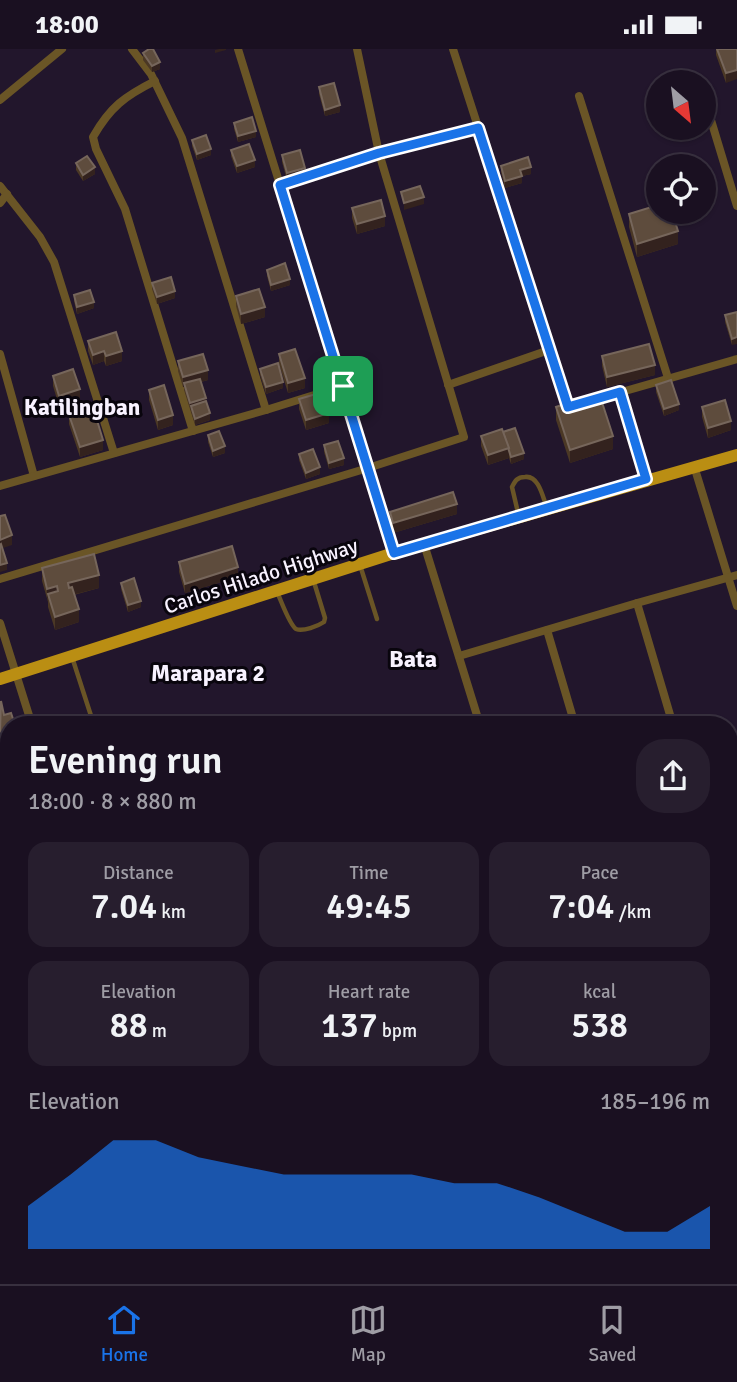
<!DOCTYPE html>
<meta charset="utf-8">
<style>
:root{--surface:#1a1021;--page:#271e2e;--text:#f1f3f6;--muted:#9f9da5;--line:#38303f;--accent:#1a73e8}
body{margin:0;font-family:Signika,sans-serif;background:var(--page);color:var(--text);height:100vh;display:flex;flex-direction:column;font-size:26px;white-space:nowrap}
*{box-sizing:border-box;margin:0}
p{font-size:23px;color:var(--muted)}
.icon{flex:none;width:38px;height:38px;fill:none;stroke:currentColor;stroke-width:2;stroke-linecap:round;stroke-linejoin:round}
.map{position:relative;flex:1;overflow:hidden}
.drawer{position:absolute;left:0px;top:667px;width:738px;height:569px;display:flex;flex-direction:column;background:var(--surface);border-radius:28px 28px 0 0;box-shadow:0 2px 5px #0004,0 0 0 2px var(--line)}
.drawer>*{flex:none}
.needle{width:46px;rotate:152deg}
.tools{position:absolute;left:646px;top:21px;display:grid;gap:14px}
.tools a{display:grid;place-items:center;width:70px;height:70px;border-radius:50%;background:var(--surface);box-shadow:0 2px 5px #0004,0 0 0 2px var(--line);font-size:35px}
.pin{position:absolute;display:grid;place-items:center;width:60px;height:60px;color:#fff;margin:-30px;border-radius:14px;box-shadow:0 4px 10px #0006}
.round{display:grid;place-items:center;flex:none;width:74px;height:74px;border-radius:28px;background:var(--page)}
.overview{display:flex;align-items:center;justify-content:space-between;height:119px;padding:0 28px}
h1{font-size:38px;font-weight:600;line-height:52px}
.stats{display:grid;grid-template-columns:repeat(3,1fr);gap:10px;height:119px;padding:7px 28px}
.stats div{display:grid;align-content:center;border-radius:18px;background:var(--page);text-align:center}
.stats b{font-size:35px;font-weight:600}
.stats small{font-size:19px;font-weight:400}
.stats p{font-size:19px}
.chart{height:196px;padding:14px 28px}
.chart p{display:flex;justify-content:space-between}
.chart svg{width:100%;height:126px;margin-top:7px;fill:var(--accent);opacity:.7}
.status{display:flex;justify-content:space-between;align-items:center;height:49px;padding:0 35px;background:var(--surface);direction:ltr}
.status svg{height:19px;fill:currentColor}
.tab-bar{display:flex;justify-content:space-around;align-items:center;height:98px;border-top:2px solid var(--line);background:var(--surface);font-size:19px;color:var(--muted)}
.tab-bar a{display:grid;justify-items:center;gap:4px}
.tab-bar .active{color:var(--accent)}
.map>svg:first-child{display:block}
</style>
<div class="status"><b>18:00</b><svg viewBox="0 0 49 12"><path d="M0 12V9h3v3zM5 12V6h3v6zM10 12V3h3v9zM15 12V0h3v12zM26 1h20v11H26zM47 4h2v5h-2z"/></svg></div>
<div class="map">
<svg width="737" height="1235" viewBox="0 0 737 1235">
<rect width="100%" height="100%" fill="#22162c"/>
<g fill="#0c4a27">
<polygon points="9,696 9,1180 0,1186 0,699"/>
<polygon points="193,1227 301,1227 310,1235 198,1235"/>
</g>
<g fill="none" stroke-linecap="round" stroke-linejoin="round">
<g stroke="#000715" stroke-width="18">
<polyline points="730,1196 737,1198"/>
<polyline points="0,1202 9,1190"/>
<polyline points="73,1227 88,1235"/>
<polyline points="293,1235 299,1227"/>
<polyline points="356,1235 357,1227"/>
<polyline points="683,1235 685,1227"/>
</g>
<polyline stroke="#81788a" stroke-width="2" stroke-dasharray="3.5 5" stroke-linecap="butt" points="622,351 644,423"/>
<g stroke="#6a5526" stroke-width="4.5">
<path d="M 519,468 L 512,438 C 515,432 517,428 525,428 C 539,426 543,449 547,459"/>
<polyline points="360,516 377,570"/>
<path d="M 277,543 C 281,551 289,575 296,580 C 303,583 318,577 324,573 L 325,569 L 314,533"/>
<polyline points="72,608 94,676"/>
<polyline points="142,676 146,674"/>
<polyline points="730,972 737,958"/>
<polyline points="462,1235 463,1227"/>
</g>
<g stroke="#6a5526" stroke-width="8">
<polyline points="132,0 151,25 182,89 266,361"/>
<polyline points="238,0 394,504"/>
<polyline points="453,0 568,358 574,356"/>
<path d="M 155,32 C 125,47 110,58 93,88 L 96,100 L 125,160 L 193,382"/>
<polyline points="579,47 668,329"/>
<polyline points="704,48 737,157"/>
<polyline points="0,51 62,0"/>
<polyline points="280,136 379,104 478,79"/>
<polyline points="0,137 40,188 54,213 114,404"/>
<polyline points="0,154 7,145"/>
<polyline points="0,305 34,427"/>
<polyline points="448,336 549,301"/>
<polyline points="590,352 737,310"/>
<polyline points="694,417 737,557"/>
<polyline points="0,437 266,361 343,337"/>
<polyline points="424,495 480,676"/>
<polyline points="0,530 368,419 464,388 379,104 357,0"/>
<polyline points="637,554 673,676"/>
<polyline points="0,574 32,676"/>
<polyline points="547,581 575,676"/>
<polyline points="459,607 637,554 737,526"/>
<polyline points="730,864 737,888"/>
<polyline points="730,894 737,892"/>
<polyline points="730,1098 737,1094"/>
</g>
<polyline stroke="#ba8e13" stroke-width="12" points="0,630 394,504 737,406"/>
</g>
<g fill="#4b3825">
<polygon points="716,0 737,0 726,34 716,6"/>
<polygon points="143,4 160,20 152,23 143,11"/>
<polygon points="319,38 340,63 325,67 319,45"/>
<polygon points="234,74 256,88 238,93 234,80"/>
<polygon points="192,91 211,106 197,111 192,97"/>
<polygon points="231,101 255,118 237,124 231,107"/>
<polygon points="282,106 305,126 287,131 282,113"/>
<polygon points="76,114 95,125 83,132 76,121"/>
<polygon points="501,117 531,125 522,127 522,134 505,139 501,123"/>
<polygon points="352,159 385,177 357,185 352,169"/>
<polygon points="629,165 678,195 637,208 629,178"/>
<polygon points="267,221 290,236 271,242 267,227"/>
<polygon points="152,234 175,249 157,255 152,240"/>
<polygon points="74,246 94,259 77,265 74,252"/>
<polygon points="236,247 265,268 241,275 236,257"/>
<polygon points="737,263 732,296 725,273 725,266"/>
<polygon points="88,292 122,312 106,317 104,312 93,316 88,302"/>
<polygon points="279,305 305,339 288,344 279,315"/>
<polygon points="602,307 655,326 607,338 602,317"/>
<polygon points="178,312 208,331 201,333 210,371 195,376 184,341 184,338 183,338 178,322"/>
<polygon points="260,320 283,339 266,345 260,326"/>
<polygon points="53,327 80,350 59,357 53,337"/>
<polygon points="656,336 679,361 664,367 656,343"/>
<polygon points="149,341 173,376 158,381 149,351"/>
<polygon points="299,350 329,374 306,381 299,360"/>
<polygon points="556,358 613,400 570,414 556,371"/>
<polygon points="702,358 731,381 708,389 702,368"/>
<polygon points="69,366 103,401 80,408 69,375"/>
<polygon points="503,383 524,410 511,415 509,409 488,416 481,397 481,387"/>
<polygon points="208,386 225,404 213,408 208,393"/>
<polygon points="324,396 344,416 329,420 324,403"/>
<polygon points="299,405 320,425 306,430 299,411"/>
<polygon points="390,463 457,465 393,484 390,473"/>
<polygon points="179,513 238,528 185,544 179,523"/>
<polygon points="42,519 99,539 74,546 79,573 55,581 48,558 48,553 42,532"/>
<polygon points="121,534 141,558 128,563 121,540"/>
</g>
<g fill="#33221e">
<polygon points="219,0 226,0 226,1 215,4 215,1"/>
<polygon points="160,13 160,20 152,23 152,17"/>
<polygon points="737,21 737,30 726,34 726,24"/>
<polygon points="340,56 340,63 325,67 325,61"/>
<polygon points="256,82 256,88 238,93 238,87"/>
<polygon points="211,100 211,106 197,111 197,105"/>
<polygon points="255,111 255,118 237,124 237,117"/>
<polygon points="95,118 95,125 83,132 83,126"/>
<polygon points="531,118 531,125 522,127 522,134 505,139 505,132 520,121"/>
<polygon points="305,119 305,126 287,131 287,124"/>
<polygon points="424,148 424,155 404,161 404,154"/>
<polygon points="385,167 385,177 357,185 357,175"/>
<polygon points="678,182 678,195 637,208 637,195"/>
<polygon points="290,230 290,236 271,242 271,236"/>
<polygon points="175,242 175,249 157,255 157,248"/>
<polygon points="94,253 94,259 77,265 77,258"/>
<polygon points="265,258 265,268 241,275 241,265"/>
<polygon points="737,288 737,295 732,296 732,290"/>
<polygon points="104,302 104,312 93,316 93,306"/>
<polygon points="122,302 122,312 106,317 106,307"/>
<polygon points="655,316 655,326 607,338 607,328"/>
<polygon points="208,321 208,331 185,337 184,334 184,338 183,338 183,328"/>
<polygon points="305,329 305,339 288,344 288,334"/>
<polygon points="283,333 283,339 266,345 266,338"/>
<polygon points="80,340 80,350 59,357 59,347"/>
<polygon points="206,349 206,356 191,357 190,361 190,354"/>
<polygon points="679,355 679,361 664,367 664,360"/>
<polygon points="210,364 210,371 195,376 195,370"/>
<polygon points="329,364 329,374 306,381 306,371"/>
<polygon points="173,366 173,376 158,381 158,371"/>
<polygon points="731,372 731,381 708,389 708,379"/>
<polygon points="613,387 613,400 570,414 570,401"/>
<polygon points="103,391 103,401 80,408 80,398"/>
<polygon points="225,397 225,404 213,408 213,402"/>
<polygon points="509,399 509,409 488,416 488,406"/>
<polygon points="524,404 524,410 511,415 511,408"/>
<polygon points="344,409 344,416 329,420 329,414"/>
<polygon points="320,418 320,425 306,430 306,424"/>
<polygon points="457,455 457,465 393,484 393,474"/>
<polygon points="12,486 12,496 0,500 0,491"/>
<polygon points="7,514 7,521 0,523 0,516"/>
<polygon points="238,518 238,528 185,544 185,535"/>
<polygon points="99,526 99,539 68,547 68,534"/>
<polygon points="57,537 57,550 48,545 47,553 47,540"/>
<polygon points="141,552 141,558 128,563 128,556"/>
<polygon points="79,560 79,573 55,581 55,568"/>
<polygon points="9,681 9,690 0,693 0,683"/>
<polygon points="9,825 9,838 0,840 0,827"/>
</g>
<g fill="#5e4c3d" stroke="#76665b" stroke-width="2">
<polygon points="149,0 153,0 160,13 152,17 143,4"/>
<polygon points="717,0 737,0 737,21 726,24"/>
<polygon points="334,34 340,56 325,61 319,38"/>
<polygon points="252,68 256,82 238,87 234,74"/>
<polygon points="206,86 211,100 197,105 192,91"/>
<polygon points="249,95 255,111 237,117 231,101"/>
<polygon points="300,101 305,119 287,124 282,106"/>
<polygon points="87,107 95,118 83,126 76,114"/>
<polygon points="528,108 531,118 520,121 522,127 505,132 501,117"/>
<polygon points="420,137 424,148 404,154 401,143"/>
<polygon points="381,151 385,167 357,175 352,159"/>
<polygon points="658,156 658,163 672,163 678,182 637,195 629,165"/>
<polygon points="285,214 290,230 271,236 267,221"/>
<polygon points="171,228 175,242 157,248 152,234"/>
<polygon points="259,240 265,258 241,265 236,247"/>
<polygon points="90,241 94,253 77,258 74,246"/>
<polygon points="737,263 737,288 732,290 725,266"/>
<polygon points="116,283 122,302 106,307 104,302 93,306 88,292"/>
<polygon points="649,295 655,316 607,328 602,307"/>
<polygon points="295,300 305,329 288,334 279,305"/>
<polygon points="203,305 208,321 183,328 178,312"/>
<polygon points="278,314 283,333 266,338 260,320"/>
<polygon points="73,320 80,340 59,347 53,327"/>
<polygon points="200,330 206,349 190,354 184,334"/>
<polygon points="671,331 679,355 664,360 656,336"/>
<polygon points="164,336 173,366 158,371 149,341"/>
<polygon points="323,343 329,364 306,371 299,350"/>
<polygon points="599,344 613,387 570,401 556,358"/>
<polygon points="725,351 731,372 708,379 702,358"/>
<polygon points="206,352 210,364 195,370 191,357"/>
<polygon points="93,358 103,391 80,398 69,366"/>
<polygon points="515,379 524,404 511,408 503,383"/>
<polygon points="502,380 509,399 488,406 481,387"/>
<polygon points="219,382 225,397 213,402 208,386"/>
<polygon points="338,392 344,409 329,414 324,396"/>
<polygon points="313,400 320,418 306,424 299,405"/>
<polygon points="453,443 457,455 393,474 390,463"/>
<polygon points="5,466 12,486 0,491 0,467"/>
<polygon points="1,495 7,514 0,516 0,496"/>
<polygon points="232,497 238,518 185,535 179,513"/>
<polygon points="94,505 99,526 68,534 69,539 72,538 79,560 55,568 48,545 58,542 57,537 47,540 42,519"/>
<polygon points="134,529 141,552 128,556 121,534"/>
<polygon points="1,652 4,666 11,664 15,676 9,676 9,681 0,683"/>
<polygon points="9,775 9,825 0,827 0,778"/>
</g>
<g fill="none" stroke-linecap="round" stroke-linejoin="round">
<defs>
<polygon id="route" points="478,79 568,358 620,343 646,430 394,504 280,136 379,104"/>
</defs>
<use href="#route" stroke="#fff" stroke-width="14"/>
<use href="#route" stroke="#1a73e8" stroke-width="9"/>
</g>
<g text-anchor="middle" stroke-width="6" stroke-linejoin="round" paint-order="stroke">
<g font-size="21" fill="#f8f2ff" stroke="#09050d">
<text transform="translate(261 527) rotate(-18)" y="7">Carlos Hilado Highway</text>
</g>
<g font-size="23" font-weight="bold" fill="#f8f2ff" stroke="#09050d">
<text x="82" y="366">Katilingban</text>
<text x="208" y="632">Marapara 2</text>
</g>
<g font-size="24" font-weight="bold" fill="#f8f2ff" stroke="#09050d">
<text x="413" y="618">Bata</text>
</g>
</g>
</svg>
<div class="tools">
<a><svg class="needle" viewBox="-14 -14 28 28"><path d="M0-13l5 13h-10z" fill="#e53935"/><path d="M0 13l5-13h-10z" fill="#9f9da5"/></svg></a>
<a><svg class="icon" aria-label="locate" viewBox="0 0 24 24"><circle cx="12" cy="12" r="6"/><path d="M12 2v4M12 18v4M2 12h4M18 12h4"/></svg></a>
</div>
<div class="pin" style="left:343px;top:337px;background:#1e9e55"><svg class="icon" aria-label="arrive" viewBox="0 0 24 24"><path d="M6 21V4h12l-3 4 3 4H6"/></svg></div>
<section class="drawer">
<div class="overview"><div><h1>Evening run</h1><p>18:00 · 8 × 880 m</p></div><a class="round"><svg class="icon" aria-label="share" viewBox="0 0 24 24"><path d="M12 15V3M7 8l5-5 5 5M5 13v7h14v-7"/></svg></a></div>
<div class="stats">
<div><p>Distance</p><b>7.04<small> km</small></b></div>
<div><p>Time</p><b>49:45</b></div>
<div><p>Pace</p><b>7:04<small> /km</small></b></div>
</div>
<div class="stats">
<div><p>Elevation</p><b>88<small> m</small></b></div>
<div><p>Heart rate</p><b>137<small> bpm</small></b></div>
<div><p>kcal</p><b>538</b></div>
</div>
<div class="chart"><p><span>Elevation</span>185–196 m</p>
<svg viewBox="0 0 160 44" preserveAspectRatio="none"><path d="M0 44V29L10 18L20 6L30 6L40 12L50 15L60 18L70 18L80 18L90 18L100 21L110 21L120 26L130 32L140 38L150 38L160 29V44z"/></svg>
</div>
</section>
</div>
<nav class="tab-bar">
<a class="active"><svg class="icon" aria-label="home" viewBox="0 0 24 24"><path d="M3 11l9-7 9 7M6 9v11h12V9"/></svg>Home</a>
<a><svg class="icon" aria-label="map" viewBox="0 0 24 24"><path d="M3 6l6-2 6 2 6-2v14l-6 2-6-2-6 2zM9 4v14M15 6v14"/></svg>Map</a>
<a><svg class="icon" aria-label="saved" viewBox="0 0 24 24"><path d="M7 4h10v16l-5-4-5 4z"/></svg>Saved</a>
</nav>
